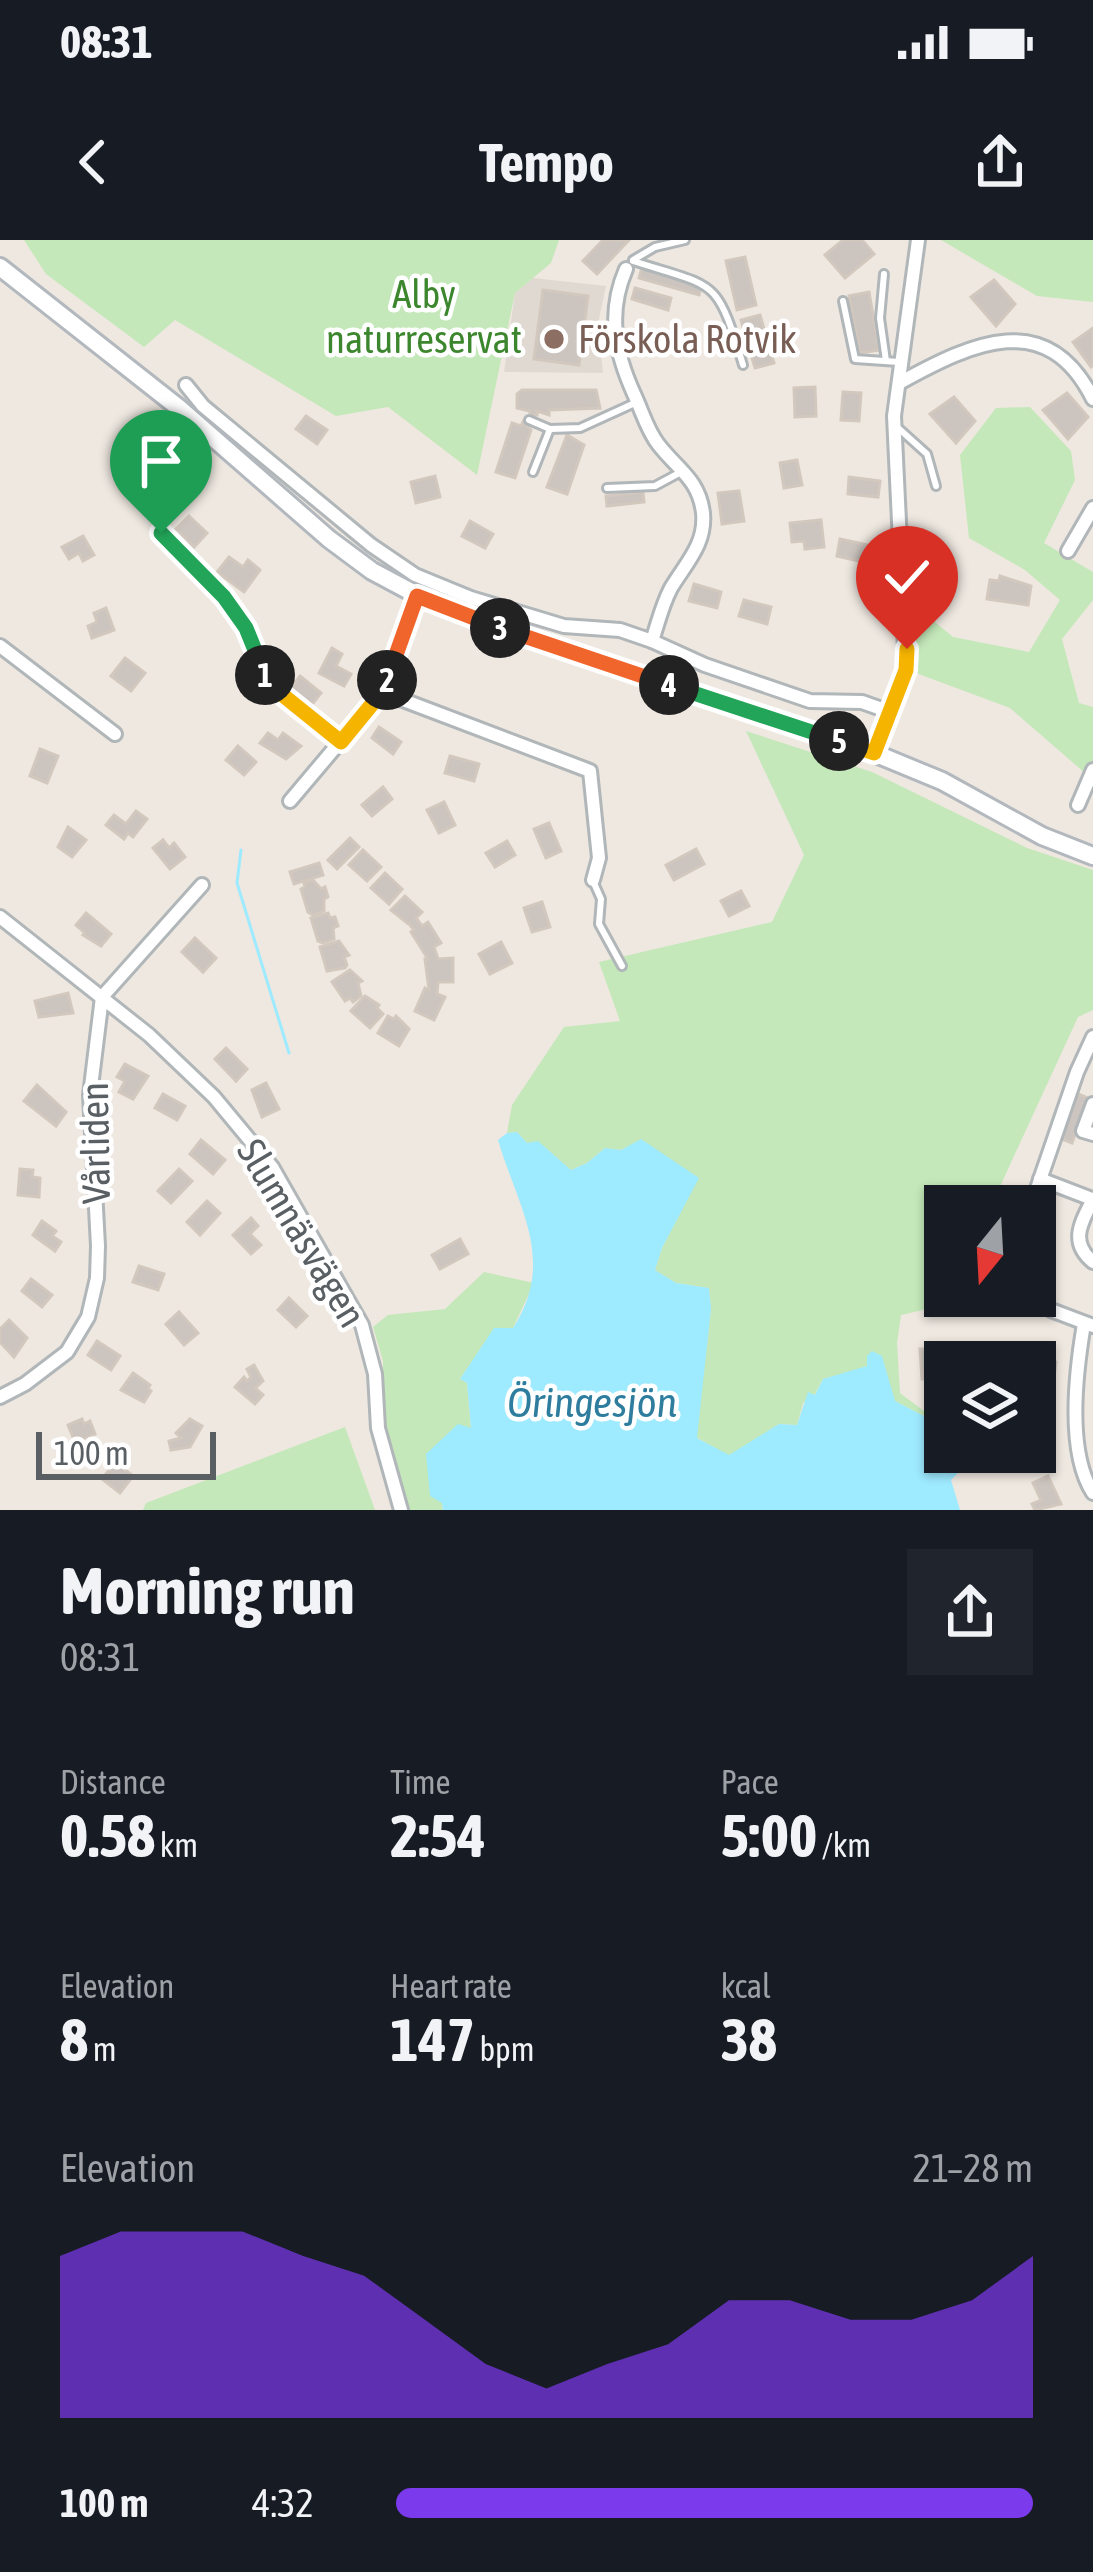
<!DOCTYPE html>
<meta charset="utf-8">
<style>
:root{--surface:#171b24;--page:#20242c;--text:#f1f3f6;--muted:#9ea1a6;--accent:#7c3aed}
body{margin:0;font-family:"Asap Condensed",sans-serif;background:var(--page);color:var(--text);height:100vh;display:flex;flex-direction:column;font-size:45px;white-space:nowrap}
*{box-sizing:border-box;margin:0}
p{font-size:39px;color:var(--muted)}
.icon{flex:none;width:66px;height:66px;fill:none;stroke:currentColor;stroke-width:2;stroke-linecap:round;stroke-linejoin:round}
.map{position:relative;height:1270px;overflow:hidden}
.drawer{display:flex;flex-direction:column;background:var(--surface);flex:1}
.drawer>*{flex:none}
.needle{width:78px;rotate:198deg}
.tools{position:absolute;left:924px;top:945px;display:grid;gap:24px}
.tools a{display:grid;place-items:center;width:132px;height:132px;border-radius:0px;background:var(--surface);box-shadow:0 3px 9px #0004;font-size:60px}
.scale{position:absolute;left:36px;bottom:30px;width:180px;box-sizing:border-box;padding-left:12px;border:6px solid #595f63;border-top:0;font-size:33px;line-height:42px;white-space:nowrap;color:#595f63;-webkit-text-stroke:9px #fff;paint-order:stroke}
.pin{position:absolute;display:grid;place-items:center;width:102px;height:102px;color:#fff;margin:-123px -51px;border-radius:50% 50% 50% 0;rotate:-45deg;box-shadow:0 0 12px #0007}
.pin .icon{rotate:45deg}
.km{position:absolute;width:60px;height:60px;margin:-30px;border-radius:50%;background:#222;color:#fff;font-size:33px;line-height:60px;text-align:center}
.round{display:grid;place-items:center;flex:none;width:126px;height:126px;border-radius:0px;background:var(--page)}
.headline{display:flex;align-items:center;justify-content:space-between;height:204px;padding:0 60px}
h1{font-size:66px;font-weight:700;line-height:90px}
.stats{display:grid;grid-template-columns:repeat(3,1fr);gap:18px;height:204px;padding:12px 60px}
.stats div{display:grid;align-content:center}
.stats b{font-size:60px;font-weight:700}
.stats small{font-size:33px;font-weight:400}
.stats p{font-size:33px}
.chart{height:336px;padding:24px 60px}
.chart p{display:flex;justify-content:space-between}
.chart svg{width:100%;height:216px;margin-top:12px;fill:var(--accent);opacity:.7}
ul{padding:0 60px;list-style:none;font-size:39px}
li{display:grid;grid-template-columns:192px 144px 1fr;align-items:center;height:90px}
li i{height:30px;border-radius:15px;background:var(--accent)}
.status{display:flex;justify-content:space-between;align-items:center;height:84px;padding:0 60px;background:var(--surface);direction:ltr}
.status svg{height:33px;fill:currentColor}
header{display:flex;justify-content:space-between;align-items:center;height:156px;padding:0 60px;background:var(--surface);font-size:54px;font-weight:700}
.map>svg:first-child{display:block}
</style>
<div class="status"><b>08:31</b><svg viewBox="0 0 49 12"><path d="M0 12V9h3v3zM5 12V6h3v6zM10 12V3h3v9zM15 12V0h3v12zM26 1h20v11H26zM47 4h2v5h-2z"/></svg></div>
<header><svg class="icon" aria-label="back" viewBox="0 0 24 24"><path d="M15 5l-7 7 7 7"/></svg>Tempo<svg class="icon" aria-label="share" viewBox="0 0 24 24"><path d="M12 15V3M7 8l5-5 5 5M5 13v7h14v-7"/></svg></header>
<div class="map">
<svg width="1093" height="1270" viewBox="0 0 1093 1270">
<rect width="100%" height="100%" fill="#eee8e0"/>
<polygon fill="#e0d9d1" points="533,38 606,46 598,84 603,133 504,132 515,53"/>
<g fill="#c4e8b9">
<polygon points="24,0 559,0 551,23 515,53 477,235 388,167 336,176 175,80 144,107 46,34"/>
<polygon points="941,0 1093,0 1093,62 1037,56"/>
<polygon points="1030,167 1071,211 1075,240 1044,303 1093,332 1093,360 1062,399 1079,463 1093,467 1093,540 1010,468 916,433 913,364 953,397 1029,412 1060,360 1025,330 969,298 960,215 996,168"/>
<polygon points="746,491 872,532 1027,608 1093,630 1093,770 1078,777 991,966 945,966 945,1043 923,1070 901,1075 897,1103 900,1153 945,1187 895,1161 867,1127 823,1139 814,1156 803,1163 797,1185 779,1184 729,1216 696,1197 711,1069 709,1048 676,1043 655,1030 662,1008 698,938 641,900 621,910 605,908 587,923 571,930 538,902 527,903 517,892 507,893 512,865 564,787 620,781 599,722 772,682 804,615"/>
<polygon points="484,1032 534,1043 513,1088 460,1138 467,1143 471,1189 442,1263 443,1270 408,1270 383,1191 383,1121 373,1087 388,1075 445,1069"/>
<polygon points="345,1187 375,1270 143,1270 146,1263"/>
</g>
<path fill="#9eeaff" d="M 517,892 L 527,903 L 538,901 L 571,930 L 587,923 L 605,908 L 621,910 L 641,899 L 699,938 L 662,1008 L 655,1030 L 676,1043 L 709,1048 L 711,1069 L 697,1198 L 729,1215 L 779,1184 L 797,1185 L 808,1152 L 815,1155 L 823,1139 L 867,1126 L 867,1116 L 872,1111 L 882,1116 L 895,1161 L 945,1187 L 945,1212 L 968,1212 L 972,1219 L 951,1240 L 960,1270 L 443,1270 L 442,1263 L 430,1256 L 426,1214 L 458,1184 L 471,1188 L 467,1143 L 460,1139 L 494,1088 L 513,1088 C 557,1020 518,968 498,900 L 507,893 Z"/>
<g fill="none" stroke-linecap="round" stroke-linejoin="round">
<polyline stroke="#9eeaff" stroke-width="3" points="241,610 237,643 289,813"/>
</g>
<g fill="#cbc4bf" stroke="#d3c8be" stroke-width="3">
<polygon points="603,0 629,0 597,34 583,21"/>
<polygon points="843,0 862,0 874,14 845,38 825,15"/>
<polygon points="745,17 756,65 737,70 726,21"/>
<polygon points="642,28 702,44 699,55 639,38"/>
<polygon points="994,40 1015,64 996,86 971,57"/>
<polygon points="635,48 671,58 668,70 632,59"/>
<polygon points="543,50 588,56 579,125 534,119"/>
<polygon points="869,52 879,110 860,113 849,56"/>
<polygon points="760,75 774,123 755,128 741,80"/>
<polygon points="1093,88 1093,125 1091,127 1073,102"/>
<polygon points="815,147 816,176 795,177 794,148"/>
<polygon points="522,150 596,150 600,168 549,170 549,175 537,171 537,175 530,175 530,171 517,168 517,154"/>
<polygon points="843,152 861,153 859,181 841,180"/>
<polygon points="1067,153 1088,177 1068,199 1043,170"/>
<polygon points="954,157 975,181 956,203 930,174"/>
<polygon points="306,176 327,190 317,204 296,189"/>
<polygon points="523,182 531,190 515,238 496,232 512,183 521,186"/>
<polygon points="567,195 584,205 567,254 547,247"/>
<polygon points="143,203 167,223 153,240 129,219"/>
<polygon points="797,220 802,245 784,248 780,223"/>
<polygon points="435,236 440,257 416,263 411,242"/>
<polygon points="849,237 880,241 878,257 848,254"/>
<polygon points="739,251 744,281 722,284 718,253"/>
<polygon points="643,252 644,262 607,266 606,256"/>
<polygon points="189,276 207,293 194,307 176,289"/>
<polygon points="821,280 824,307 805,309 804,301 792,302 790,283"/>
<polygon points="470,281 493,294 485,308 462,296"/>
<polygon points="83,296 94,315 83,321 79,313 69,319 62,307"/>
<polygon points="840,299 867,305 863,322 837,316"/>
<polygon points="937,303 939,335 921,336 919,304"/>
<polygon points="229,317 243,327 248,320 260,330 244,352 217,332"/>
<polygon points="1000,336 1031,346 1028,365 987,359 990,340 999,341"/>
<polygon points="694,344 721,352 717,368 689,361"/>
<polygon points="744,360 771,367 767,384 739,376"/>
<polygon points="106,368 114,390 92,398 88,386 97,382 94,373"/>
<polygon points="332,408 342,414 336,426 351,434 344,446 319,433"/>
<polygon points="125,418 145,433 131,451 111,436"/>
<polygon points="300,436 321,453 310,467 289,450"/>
<polygon points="379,487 401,502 393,514 372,498"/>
<polygon points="268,493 278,500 283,493 301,506 286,519 260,503"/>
<polygon points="238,506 256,522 244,535 226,520"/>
<polygon points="40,509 58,516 47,543 30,536"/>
<polygon points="450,516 479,524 474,541 445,533"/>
<polygon points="383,547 392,559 372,576 362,565"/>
<polygon points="444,562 455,585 439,593 427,570"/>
<polygon points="136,571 147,579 133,597 128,593 124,599 106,585 114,575 126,584"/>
<polygon points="549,583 561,611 546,618 534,589"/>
<polygon points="68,587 86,600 72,617 58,607"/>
<polygon points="350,598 359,607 337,629 328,620"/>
<polygon points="163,600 169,608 174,603 185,617 170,629 153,608"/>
<polygon points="507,601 515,615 495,627 486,613"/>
<polygon points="696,609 704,624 674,640 666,625"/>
<polygon points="363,610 381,627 367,641 349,625"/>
<polygon points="319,623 323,635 294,644 290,632"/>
<polygon points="385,633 402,649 389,664 371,648"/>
<polygon points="313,640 321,649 325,647 328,657 324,659 324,671 313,675 308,672 301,649 305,647 304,643"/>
<polygon points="741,651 749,666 729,676 721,661"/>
<polygon points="405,656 422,672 416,678 422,686 428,682 441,703 434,707 438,719 453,718 453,742 438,742 437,754 445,757 434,780 415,771 425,748 429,750 425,719 428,719 411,692 414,690 410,685 391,670"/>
<polygon points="542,662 550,687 532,692 524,668"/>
<polygon points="86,673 111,694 101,706 83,695 85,693 76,685"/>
<polygon points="328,673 330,678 335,677 338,686 333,688 334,699 323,703 318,701 311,678"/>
<polygon points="195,698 216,718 203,732 182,712"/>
<polygon points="339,701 349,715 344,717 347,725 345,728 327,731 320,707"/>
<polygon points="501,702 512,723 490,734 479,714"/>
<polygon points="350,730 362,741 358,743 361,756 353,762 350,758 345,761 332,742"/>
<polygon points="68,753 73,773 39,777 35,761"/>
<polygon points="365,756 379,765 377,768 383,774 370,788 351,771"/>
<polygon points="388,776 394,779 396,776 409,789 399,806 378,793"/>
<polygon points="226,808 247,829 236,841 215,819"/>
<polygon points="125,824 148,836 133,859 119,852 125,841 117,837"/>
<polygon points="266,843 279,869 262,877 252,850"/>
<polygon points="37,845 66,872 56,886 24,861"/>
<polygon points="163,854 185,866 177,880 155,868"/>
<polygon points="1078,854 1088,858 1072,903 1062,899"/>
<polygon points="201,900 225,920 213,934 190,914"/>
<polygon points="20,929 33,930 32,937 40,938 39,957 18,955"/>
<polygon points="179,929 192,941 171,963 158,951"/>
<polygon points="207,961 220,973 200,995 187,982"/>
<polygon points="251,978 258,986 250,994 261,1005 251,1014 233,995"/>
<polygon points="42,981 56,991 52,996 61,1002 55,1011 33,995"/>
<polygon points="460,999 468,1014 440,1029 432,1015"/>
<polygon points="139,1026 164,1034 158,1050 133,1042"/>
<polygon points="31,1039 52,1055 42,1067 22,1051"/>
<polygon points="289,1058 307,1076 296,1087 278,1070"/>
<polygon points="179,1072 198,1093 184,1105 166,1084"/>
<polygon points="9,1080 27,1098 14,1117 0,1102 0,1089"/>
<polygon points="97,1101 120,1116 111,1130 88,1115"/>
<polygon points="920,1109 935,1109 941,1138 922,1139"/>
<polygon points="1039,1119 1056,1122 1052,1152 1035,1149"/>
<polygon points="254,1125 263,1141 255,1148 263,1155 255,1164 235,1147 244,1137 247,1141 251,1137 247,1129"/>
<polygon points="133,1133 150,1145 148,1149 151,1151 144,1162 121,1150"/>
<polygon points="82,1179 84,1184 90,1181 95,1194 84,1199 87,1205 78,1209 68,1185"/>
<polygon points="190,1179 202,1186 190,1207 171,1210 169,1201 181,1198 176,1193"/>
<polygon points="115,1222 133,1236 120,1253 102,1239"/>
<polygon points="1048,1236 1061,1264 1035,1270 1032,1264 1041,1260 1033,1243"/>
</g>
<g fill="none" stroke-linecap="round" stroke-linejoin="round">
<defs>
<g id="service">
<polyline points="633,20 655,7 685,0"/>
<path d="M 633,21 C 717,48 716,36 743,125"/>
<polyline points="884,34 880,78 886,121"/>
<polyline points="843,61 855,119 899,122"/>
<polyline points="529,180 550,189"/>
<polyline points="897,187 927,214 936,246"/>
<polyline points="533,232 550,189 580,188 637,162"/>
<polyline points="607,248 655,246 681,232"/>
<polyline points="593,641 601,659 599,684 622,726"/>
</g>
<g id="minor">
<path d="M 626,29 C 607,73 615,112 634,154 C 642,171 647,190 658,204 C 677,229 699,239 703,273 C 706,304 686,323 671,348 C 662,365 658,383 652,401 L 705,425 L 810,461 L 862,462 L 890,472"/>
<path d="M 901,142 C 972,103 1047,67 1093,159"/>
<polyline points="186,145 203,166 371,305 415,335 471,358 564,386 620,390 652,401"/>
<polyline points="161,294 224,357 246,389 260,427 275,448 341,502"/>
<polyline points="1068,311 1093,268"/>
<polyline points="0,406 115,494"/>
<polyline points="382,452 590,531 599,618 593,640"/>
<polyline points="874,513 906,430 894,176 918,0"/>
<polyline points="290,561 382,452 417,355"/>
<polyline points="1078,565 1093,530"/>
<polyline points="0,677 149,795 214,857 272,927 362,1085 375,1134 378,1188 401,1270"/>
<polyline points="1093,864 1083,891 1093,894"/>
<polyline points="1040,939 1092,959"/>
<path d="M 1093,959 C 1081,983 1069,1002 1093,1022"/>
<polyline points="1031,966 1077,832 1093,797"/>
<polyline points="1035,1055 1051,1070 1093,1086"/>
<path d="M 1084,1084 C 1076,1131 1066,1211 1093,1253"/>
<polyline points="0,1157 25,1144 67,1112 88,1077 97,1038 98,1006 90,855 102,757 202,645"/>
</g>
<polyline id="secondary" points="0,27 179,168 329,299 372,331 417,355 602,423 874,513 942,541 1042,596 1093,616"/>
</defs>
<use href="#service" stroke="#b1b6b9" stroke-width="12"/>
<use href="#minor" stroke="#b1b6b9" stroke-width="18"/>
<use href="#secondary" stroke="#b2b8bd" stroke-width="22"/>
<use href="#service" stroke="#fff" stroke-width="6"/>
<use href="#minor" stroke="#fff" stroke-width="12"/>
<use href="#secondary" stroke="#fff" stroke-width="16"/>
</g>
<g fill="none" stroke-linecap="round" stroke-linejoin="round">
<defs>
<polyline id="split-1" points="161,293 224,357 246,388 265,435"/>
<polyline id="split-2" points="265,435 274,448 341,502 382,452 387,440"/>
<polyline id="split-3" points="387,440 417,356 500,388"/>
<polyline id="split-4" points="500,388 669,445"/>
<polyline id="split-5" points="669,445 839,501"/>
<polyline id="split-6" points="839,501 874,513 906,430 907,409"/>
</defs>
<use href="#split-1" stroke="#fff" stroke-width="24"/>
<use href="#split-2" stroke="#fff" stroke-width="24"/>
<use href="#split-3" stroke="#fff" stroke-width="24"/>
<use href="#split-4" stroke="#fff" stroke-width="24"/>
<use href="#split-5" stroke="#fff" stroke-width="24"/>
<use href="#split-6" stroke="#fff" stroke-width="24"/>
<use href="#split-1" stroke="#22a559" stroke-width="15"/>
<use href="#split-2" stroke="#f5b400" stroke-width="15"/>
<use href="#split-3" stroke="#f0652b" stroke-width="15"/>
<use href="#split-4" stroke="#f0652b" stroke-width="15"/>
<use href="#split-5" stroke="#22a559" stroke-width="15"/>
<use href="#split-6" stroke="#f5b400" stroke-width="15"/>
</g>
<circle fill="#8d6e63" stroke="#fff" stroke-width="4.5" cx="554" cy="99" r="12"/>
<g text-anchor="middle" stroke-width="9" stroke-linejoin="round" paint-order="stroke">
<g font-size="39" fill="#3c862d" stroke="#fff">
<text x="424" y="68">Alby<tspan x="424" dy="45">naturreservat</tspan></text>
</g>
<g font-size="39" fill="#785e54" stroke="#fff" text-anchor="start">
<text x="578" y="113">Förskola Rotvik</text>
</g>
<g font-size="39" fill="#595f63" stroke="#fff">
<text transform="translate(95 903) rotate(-91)" y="14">Vårliden</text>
<text transform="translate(302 993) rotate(59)" y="14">Slumnäsvägen</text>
</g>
<g font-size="42" font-style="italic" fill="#2e7d9e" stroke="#fff">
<text x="592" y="1177">Öringesjön</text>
</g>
</g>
</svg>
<div class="tools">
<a><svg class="needle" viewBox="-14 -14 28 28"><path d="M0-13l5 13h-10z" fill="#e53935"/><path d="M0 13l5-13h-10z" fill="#9ea1a6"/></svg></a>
<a><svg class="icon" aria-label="layers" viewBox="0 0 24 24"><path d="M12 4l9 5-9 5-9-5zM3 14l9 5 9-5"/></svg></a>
</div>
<div class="scale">100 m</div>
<div class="pin" style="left:161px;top:293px;background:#1e9e55"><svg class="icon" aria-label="arrive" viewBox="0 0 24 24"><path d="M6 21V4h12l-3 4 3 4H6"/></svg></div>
<div class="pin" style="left:907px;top:409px;background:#d93025"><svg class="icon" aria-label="check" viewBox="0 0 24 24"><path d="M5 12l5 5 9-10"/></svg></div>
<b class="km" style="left:265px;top:435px">1</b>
<b class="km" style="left:387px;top:440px">2</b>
<b class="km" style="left:500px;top:388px">3</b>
<b class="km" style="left:669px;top:445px">4</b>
<b class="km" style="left:839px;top:501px">5</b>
</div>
<section class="drawer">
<div class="headline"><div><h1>Morning run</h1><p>08:31</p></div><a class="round"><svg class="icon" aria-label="share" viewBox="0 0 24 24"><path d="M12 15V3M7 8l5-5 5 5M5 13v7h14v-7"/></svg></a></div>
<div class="stats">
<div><p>Distance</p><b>0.58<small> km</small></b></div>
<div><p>Time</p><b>2:54</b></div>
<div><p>Pace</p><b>5:00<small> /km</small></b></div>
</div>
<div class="stats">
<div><p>Elevation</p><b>8<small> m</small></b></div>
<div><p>Heart rate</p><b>147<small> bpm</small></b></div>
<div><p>kcal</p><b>38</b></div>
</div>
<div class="chart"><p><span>Elevation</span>21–28 m</p>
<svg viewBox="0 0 160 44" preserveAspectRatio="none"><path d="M0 44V11L10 6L20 6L30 6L40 11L50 15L60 24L70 33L80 38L90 33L100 29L110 20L120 20L130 24L140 24L150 20L160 11V44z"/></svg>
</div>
<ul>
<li><b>100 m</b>4:32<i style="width:100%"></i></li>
</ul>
</section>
